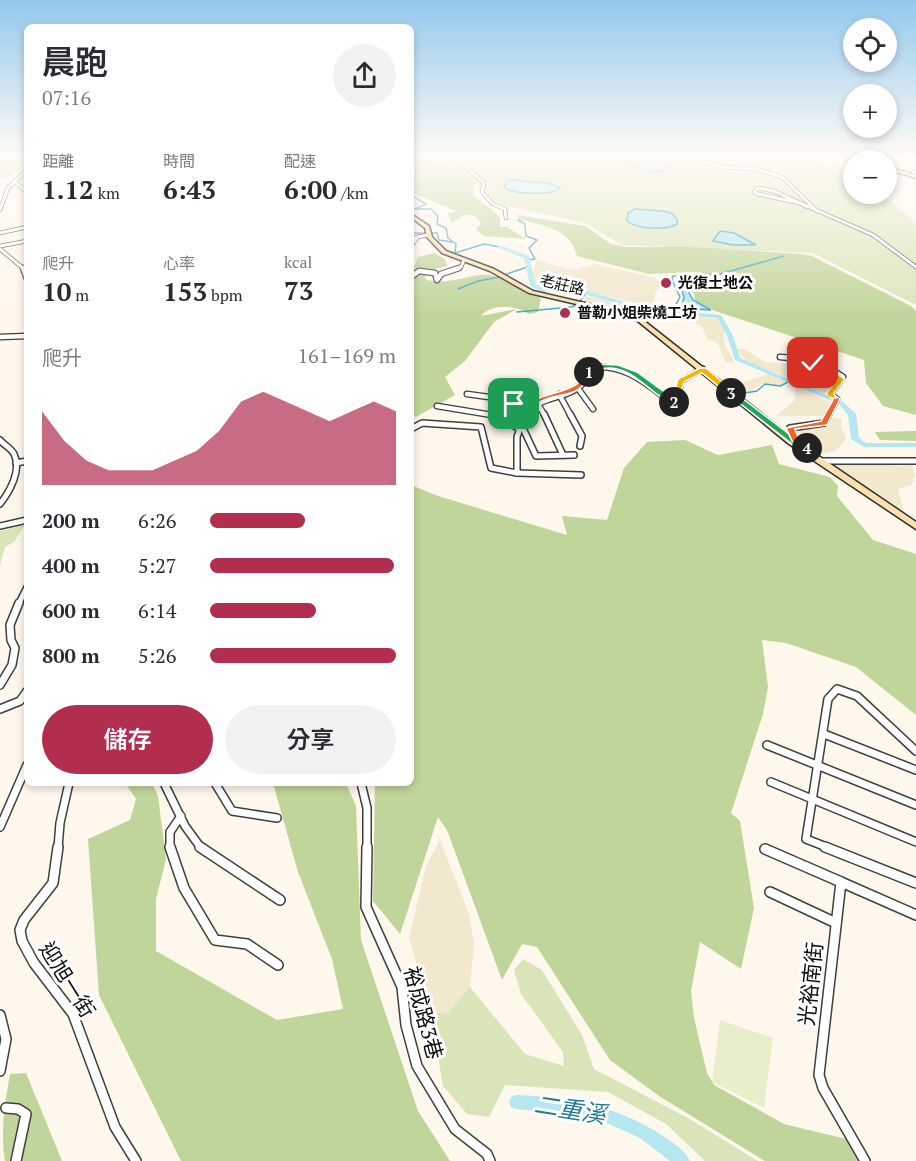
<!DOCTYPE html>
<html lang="zh-TW">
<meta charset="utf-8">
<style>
:root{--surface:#fff;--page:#f2f2f3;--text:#2b2b33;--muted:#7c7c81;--accent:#b22e4f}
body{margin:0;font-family:"PT Serif","Noto Sans TC",serif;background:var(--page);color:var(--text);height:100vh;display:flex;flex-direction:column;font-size:22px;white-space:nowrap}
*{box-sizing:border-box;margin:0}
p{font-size:20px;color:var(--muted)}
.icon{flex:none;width:33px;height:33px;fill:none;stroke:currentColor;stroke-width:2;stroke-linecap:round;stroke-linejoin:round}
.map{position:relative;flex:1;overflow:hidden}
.details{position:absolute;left:24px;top:24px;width:390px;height:762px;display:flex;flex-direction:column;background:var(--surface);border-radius:9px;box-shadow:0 3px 9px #0003}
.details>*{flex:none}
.buttons{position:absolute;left:843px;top:18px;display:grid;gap:12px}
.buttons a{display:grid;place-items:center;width:54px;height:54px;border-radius:50%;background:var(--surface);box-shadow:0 3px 9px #0003;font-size:30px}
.pin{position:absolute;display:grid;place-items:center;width:51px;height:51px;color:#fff;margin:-26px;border-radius:12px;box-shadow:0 3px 9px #0006}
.km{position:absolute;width:30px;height:30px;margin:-15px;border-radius:50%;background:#222;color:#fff;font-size:16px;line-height:30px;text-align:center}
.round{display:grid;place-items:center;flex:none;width:63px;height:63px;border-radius:32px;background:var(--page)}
.overview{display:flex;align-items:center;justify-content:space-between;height:102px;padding:0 18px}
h1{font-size:33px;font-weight:600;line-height:45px}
.metrics{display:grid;grid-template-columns:repeat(3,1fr);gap:9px;height:102px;padding:6px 18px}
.metrics div{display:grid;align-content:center}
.metrics b{font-size:26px;font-weight:600}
.metrics small{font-size:16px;font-weight:400}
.metrics p{font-size:16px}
.chart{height:168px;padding:12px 18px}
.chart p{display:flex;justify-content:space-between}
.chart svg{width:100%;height:108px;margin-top:6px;fill:var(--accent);opacity:.7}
.cta{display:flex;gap:12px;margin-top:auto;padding:12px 18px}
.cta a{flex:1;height:69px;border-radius:36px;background:var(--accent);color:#fff;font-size:24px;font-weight:600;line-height:69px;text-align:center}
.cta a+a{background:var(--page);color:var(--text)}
ul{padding:0 18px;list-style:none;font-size:20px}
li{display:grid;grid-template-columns:96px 72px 1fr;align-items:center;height:45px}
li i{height:15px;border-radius:8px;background:var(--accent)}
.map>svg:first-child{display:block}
</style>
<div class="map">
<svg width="916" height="1161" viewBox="0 0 916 1161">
<rect width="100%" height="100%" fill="#fef7ec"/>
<g fill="#f2e8ce">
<polygon points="536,260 573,270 596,264 652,277 662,282 654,296 656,308 570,287 537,286 533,273"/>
<polygon points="725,273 741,274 750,281 750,285 718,288 705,277"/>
<polygon points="587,296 644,311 652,312 641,318 583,301"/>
<polygon points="664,313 717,319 724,331 724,343 735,363 725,362 718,343 707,339 702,327 688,318 680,319 658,314"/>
<polygon points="736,349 744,349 765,362 815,366 839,379 826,394 772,371 748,363"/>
<polygon points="769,374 784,381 779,385 762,384 748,393 736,393 728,387"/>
<polygon points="796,387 831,402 824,416 776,416 794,401"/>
<polygon points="830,417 842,419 841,427 846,438 836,451 818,455 792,430 797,427 824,426"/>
<polygon points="862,462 902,466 912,464 915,476 911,485 898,489 904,513 831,465"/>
<polygon points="440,840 469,914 474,943 470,987 448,1013 431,1014 409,938 426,866"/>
</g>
<g fill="#d9e5b9">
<polygon points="440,154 710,154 729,164 786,158 853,168 854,194 886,194 887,179 891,182 886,197 916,223 916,305 813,253 622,245 585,223 499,204"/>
<polygon points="25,525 14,542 5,547 0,565 0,531"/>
<polygon points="523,959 542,970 582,1035 594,1069 688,1118 758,1161 705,1161 666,1124 608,1092 505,1085 489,1117 467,1114 443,1086 431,1014 448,1013 470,987 525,1054 564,1066 563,1052 521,994 514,970"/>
</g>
<g fill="#c0d599">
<polygon points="0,154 27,154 27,163 5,179 0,177"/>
<path d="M 411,154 L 442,163 L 455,162 L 475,181 L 473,195 L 500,217 L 500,227 L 507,227 L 526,239 L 484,236 L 476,229 L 481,224 C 475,209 461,215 452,223 L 448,213 L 458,212 L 411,192 Z"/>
<path d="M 517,215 L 585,226 L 611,244 L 627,247 L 691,247 L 802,254 L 812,256 L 911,306 L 916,311 L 916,415 L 883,406 L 866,383 L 864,360 L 715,311 L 695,300 L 694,294 L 687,287 L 677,286 L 681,281 L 699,275 L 714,281 L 719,288 L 750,285 L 750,281 L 741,274 L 725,273 L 715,277 L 694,272 L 649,274 L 577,256 C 571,228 543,226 519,219 Z"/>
<path d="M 434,253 L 445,259 L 447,266 L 426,271 L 425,279 C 449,288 474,270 495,276 C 511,281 523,294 541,298 L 538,312 L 529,314 C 517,305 491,303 481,316 L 517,309 L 494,322 L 465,361 L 445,377 L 455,395 L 416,417 L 411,415 L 411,283 L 415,278 L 414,267 L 418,257 Z"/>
<polygon points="916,431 916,441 880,440 875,432"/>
<polygon points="685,440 718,455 772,445 779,464 830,477 838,486 837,496 873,540 916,554 916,715 856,667 786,643 762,640 768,687 763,714 731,813 740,821 754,908 741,969 700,942 691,991 694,1018 707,1073 714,1085 784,1124 846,1139 860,1161 765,1161 659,1096 610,1060 537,947 522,944 502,980 447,830 438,817 400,934 373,901 375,783 411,783 411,485 438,496 567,535 562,516 607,520 624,468 647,442"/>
<polygon points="125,783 152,783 158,796 166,859 156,899 156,951 277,1020 343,1009 332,959 298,872 273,783 346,783 356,806 361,940 418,1111 450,1161 181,1161 99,995 88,839 130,820 136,799"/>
<path d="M 26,1073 L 62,1161 L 5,1161 C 0,1134 5,1102 10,1074 Z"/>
</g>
<polygon fill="#e8edca" points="720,1020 773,1038 764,1108 712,1082"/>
<g fill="#b5e7f1" stroke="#41a9c3" stroke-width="1.5">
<path d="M 622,154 L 652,157 L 671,166 C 656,179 640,167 625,162 Z"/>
<path d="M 513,180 L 548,183 L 560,188 C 552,196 513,194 504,188 L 507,181 Z"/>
<path d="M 635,209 L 662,211 L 671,213 L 677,219 L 677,224 C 665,231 637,229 627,221 L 628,213 Z"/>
<polygon points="720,231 734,233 756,245 733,245 713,241"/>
<polygon points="681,287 686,287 693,300 711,310 681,308 684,297"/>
</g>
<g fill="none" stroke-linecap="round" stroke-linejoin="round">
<g stroke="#41a9c3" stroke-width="1.5">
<polyline points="411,195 426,204 415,209 431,209 438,216 437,224 446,228 448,238 456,244 455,253 484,244 500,247"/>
<polyline points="518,220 525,224 526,236 537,240 529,248 535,259 528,260"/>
<polyline points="411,233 437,233 439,240 452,242"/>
<polyline points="504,275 530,266"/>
<polyline points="458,289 478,281 500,277"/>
<polyline points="517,312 571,307 577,305 587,292"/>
<polyline points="678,312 675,306 680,297 672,280 673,276 720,274 784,256"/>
<polyline points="739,394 757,391 765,384 780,386 790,381"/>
</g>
<g fill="#b5e7f1" fill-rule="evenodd">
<polygon points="498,246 502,246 529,256 536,285 543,288 573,287 643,307 721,315 733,336 740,358 843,402 856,414 859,438 866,443 916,443 916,447 864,447 851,439 848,415 839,404 735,360 727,336 717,318 643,311 573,291 542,292 530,286 524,258 498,248"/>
<path d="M 516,1095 C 569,1097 618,1106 663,1136 C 672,1142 685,1150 690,1161 L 670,1161 L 640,1138 L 605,1122 L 562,1113 L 516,1109 L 511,1107 L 509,1102 L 511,1097 Z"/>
</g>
<defs>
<g id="street-far4">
<polyline points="690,154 704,162 725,168"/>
<polyline points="721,167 756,169 782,177 817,211"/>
<polyline points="916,171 913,172 916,173"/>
<polyline points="14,181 27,192"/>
<polygon points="758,188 774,191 800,203 758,194 754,192"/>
<polyline points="800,203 873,235 916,267"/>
<polyline points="800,203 807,207"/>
<polyline points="0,210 8,188 27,170"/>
<polyline points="506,218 505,209 493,204 482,192 484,183 465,166 469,162 510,156 509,154"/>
<polyline points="0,233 27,227"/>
<polyline points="411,238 429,235"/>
<polyline points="0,246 27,241"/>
<polyline points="411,246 417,238"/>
<polyline points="0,249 24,269"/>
<polyline points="455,269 461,267 464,260"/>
</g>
<g id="street-far3">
<polyline points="23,268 27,279"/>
<polyline points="411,277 419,271 435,273 437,280 441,274 459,268"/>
<polyline points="0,337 27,336"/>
<polyline points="822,353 817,360 843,377 830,394 837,399 828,416"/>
<polyline points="780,357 804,359 820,367"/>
<polyline points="577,387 593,409"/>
<polyline points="467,394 503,399 526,412"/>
<polyline points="559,394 571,416"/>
<polyline points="536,401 545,416"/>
<polyline points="437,406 498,416"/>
<path d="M 524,416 C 539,394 571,401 586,380 C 588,376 590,371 592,367 C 626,364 646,384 672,403 L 678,397 L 681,381 L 703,369"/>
</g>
<g id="street-far2">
<polyline points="496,414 519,429"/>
<polyline points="544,414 563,455"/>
<polyline points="570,414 582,436 580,446"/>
<polyline points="521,424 536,456 574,455"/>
<polyline points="411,429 422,423 481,427 491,468 517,473 517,437 525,414"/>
<path d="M 0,440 C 4,445 11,448 14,454 C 22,470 10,491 0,504"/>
<polyline points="811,452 795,439 790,428 824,423 829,414"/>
<polyline points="820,461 916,461"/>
<polyline points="16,463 27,461"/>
<polyline points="517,473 581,475"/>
<polyline points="0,526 27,520"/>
<polyline points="18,605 27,587"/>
</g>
<g id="street-far1">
<polyline points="0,685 12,665 15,648 11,640 10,625 19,603"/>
<polyline points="0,709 20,701 27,691"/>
<polyline points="824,734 916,770"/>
<polyline points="767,745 916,805"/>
<polyline points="771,782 916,842"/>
<polyline points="164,783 185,826 201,848"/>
<polyline points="215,783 232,811 277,818"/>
<polyline points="361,783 367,808 367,848"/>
<polyline points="0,827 27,765"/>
<polyline points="58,848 60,823 69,783"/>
<polyline points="170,848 170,832 181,816"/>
<polyline points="829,848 806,839 828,699 837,689 857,696 916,751"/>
</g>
<g id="street">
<polyline points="58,847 53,883 24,920 20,930 22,941 34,963 73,1014 115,1127 136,1161"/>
<polyline points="170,847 184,888 215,940 247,944 278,965"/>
<polyline points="200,847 280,900"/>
<polyline points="367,847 366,907 402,987 406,1025 417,1066 455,1129 487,1154 490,1161"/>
<polyline points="825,847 916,883"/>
<polyline points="765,849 841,882"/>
<polyline points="770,892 836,923"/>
<polyline points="0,1015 6,1039 0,1071"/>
<polyline points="6,1108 18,1109 26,1114 16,1161"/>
<polyline points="865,1161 823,1088 819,1075 841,882 916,915"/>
</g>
<g id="secondary">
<polygon points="849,154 855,154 862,160 858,160"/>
<polygon points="886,166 916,175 916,178 886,169"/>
<polygon points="411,214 429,226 432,237 446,251 494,269 533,291 628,313 643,320 795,440 916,522 916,529 789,444 639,322 624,315 529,293 490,271 442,253 427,237 425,228 411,217"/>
</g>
</defs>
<use href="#street-far4" stroke="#3f3f3f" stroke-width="4.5"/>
<use href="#street-far3" stroke="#3f3f3f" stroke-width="7"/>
<use href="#street-far2" stroke="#3f3f3f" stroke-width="8"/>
<use href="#street-far1" stroke="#3f3f3f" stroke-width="10"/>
<use href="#street" stroke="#3f3f3f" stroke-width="12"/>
<use href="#secondary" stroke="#2e2e2e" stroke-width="3"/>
<use href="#street-far4" stroke="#fff" stroke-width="3"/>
<use href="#street-far3" stroke="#fff" stroke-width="4.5"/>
<use href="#street-far2" stroke="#fff" stroke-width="5"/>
<use href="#street-far1" stroke="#fff" stroke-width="7"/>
<use href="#street" stroke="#fff" stroke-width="9"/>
<use href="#secondary" fill="#f9e1ac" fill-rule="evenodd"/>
</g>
<linearGradient id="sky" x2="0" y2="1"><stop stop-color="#93c8ec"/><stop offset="0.49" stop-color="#fffbf6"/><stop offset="1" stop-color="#fffbf6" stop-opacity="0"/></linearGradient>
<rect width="916" height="317" fill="url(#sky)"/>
<path fill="#f0652b" stroke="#fff" stroke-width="1.5" d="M 589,370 L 592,372 C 576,403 560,389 538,403 C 535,405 531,411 529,414 L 523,414 L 511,404 L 517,402 L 525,408 C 539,393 560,395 577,384 C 582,380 583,374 589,370 Z"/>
<path fill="#22a559" stroke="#fff" stroke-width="1.5" d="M 599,364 L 618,365 L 637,372 L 678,402 L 674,404 C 653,397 640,374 617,369 C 601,365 595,374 586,374 L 590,366 Z"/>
<polygon fill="#f5b400" stroke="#fff" stroke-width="1.5" points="700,368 706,368 734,392 734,395 729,395 702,373 684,382 678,402 672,403 678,379"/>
<polygon fill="#22a559" stroke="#fff" stroke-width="1.5" points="729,392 734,392 805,446 810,446 815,457 809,457 729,395"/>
<polygon fill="#f0652b" stroke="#fff" stroke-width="1.5" points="833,394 840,399 827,425 795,429 798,437 811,448 804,450 792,441 786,428 821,421 833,400 829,396"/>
<polygon fill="#f5b400" stroke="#fff" stroke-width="1.5" points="811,361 816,361 845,379 834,393 836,398 831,398 826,394 837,380 811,364"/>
<g fill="#b22e4f" stroke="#fff" stroke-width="2">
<circle cx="666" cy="283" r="6"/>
<circle cx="565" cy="313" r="6"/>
</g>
<g text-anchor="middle" stroke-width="6" stroke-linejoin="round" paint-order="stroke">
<g font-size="15" font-weight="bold" fill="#0c0c0c" stroke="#fff" text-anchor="start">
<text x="678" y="288">光復土地公</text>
<text x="577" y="318">普勒小姐柴燒工坊</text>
</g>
<g font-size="15" fill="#0c0c0c" stroke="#fff">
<text transform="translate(562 285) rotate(13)" y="5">老莊路</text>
</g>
<g font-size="21" fill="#0c0c0c" stroke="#fff">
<text transform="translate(67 980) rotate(58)" y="7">迎旭一街</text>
<text transform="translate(811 984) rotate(-84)" y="7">光裕南街</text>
<text transform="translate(423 1013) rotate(75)" y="7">裕成路3巷</text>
</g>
<g font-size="24" font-style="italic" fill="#1f7894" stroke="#fff">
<text transform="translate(570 1110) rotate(9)" y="8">二重溪</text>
</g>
</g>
</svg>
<div class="buttons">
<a><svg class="icon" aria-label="locate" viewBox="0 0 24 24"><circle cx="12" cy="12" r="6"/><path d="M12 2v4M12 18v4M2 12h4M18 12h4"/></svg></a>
<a>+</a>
<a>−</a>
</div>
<div class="pin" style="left:514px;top:404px;background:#1e9e55"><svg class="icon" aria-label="arrive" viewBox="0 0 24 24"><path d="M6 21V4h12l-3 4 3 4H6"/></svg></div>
<div class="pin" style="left:813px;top:363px;background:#d93025"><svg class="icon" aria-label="check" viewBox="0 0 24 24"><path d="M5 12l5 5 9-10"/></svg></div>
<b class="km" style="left:589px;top:372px">1</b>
<b class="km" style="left:674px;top:402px">2</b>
<b class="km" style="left:731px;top:393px">3</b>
<b class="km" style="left:807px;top:448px">4</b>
<section class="details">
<div class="overview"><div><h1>晨跑</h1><p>07:16</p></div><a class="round"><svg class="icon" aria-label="share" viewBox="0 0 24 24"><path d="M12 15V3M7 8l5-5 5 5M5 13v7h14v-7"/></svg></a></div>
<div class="metrics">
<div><p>距離</p><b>1.12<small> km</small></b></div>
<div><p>時間</p><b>6:43</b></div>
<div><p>配速</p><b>6:00<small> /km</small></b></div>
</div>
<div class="metrics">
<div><p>爬升</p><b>10<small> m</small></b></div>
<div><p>心率</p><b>153<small> bpm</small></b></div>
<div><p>kcal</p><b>73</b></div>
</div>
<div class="chart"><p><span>爬升</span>161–169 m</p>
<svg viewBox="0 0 160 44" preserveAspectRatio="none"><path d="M0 44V14L10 26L20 34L30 38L40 38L50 38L60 34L70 30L80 22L90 10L100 6L110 10L120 14L130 18L140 14L150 10L160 14V44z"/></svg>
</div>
<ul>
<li><b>200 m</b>6:26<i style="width:51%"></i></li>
<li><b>400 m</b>5:27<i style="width:99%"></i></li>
<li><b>600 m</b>6:14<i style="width:57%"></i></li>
<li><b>800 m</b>5:26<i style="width:100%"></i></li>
</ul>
<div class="cta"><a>儲存</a><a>分享</a></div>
</section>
</div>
